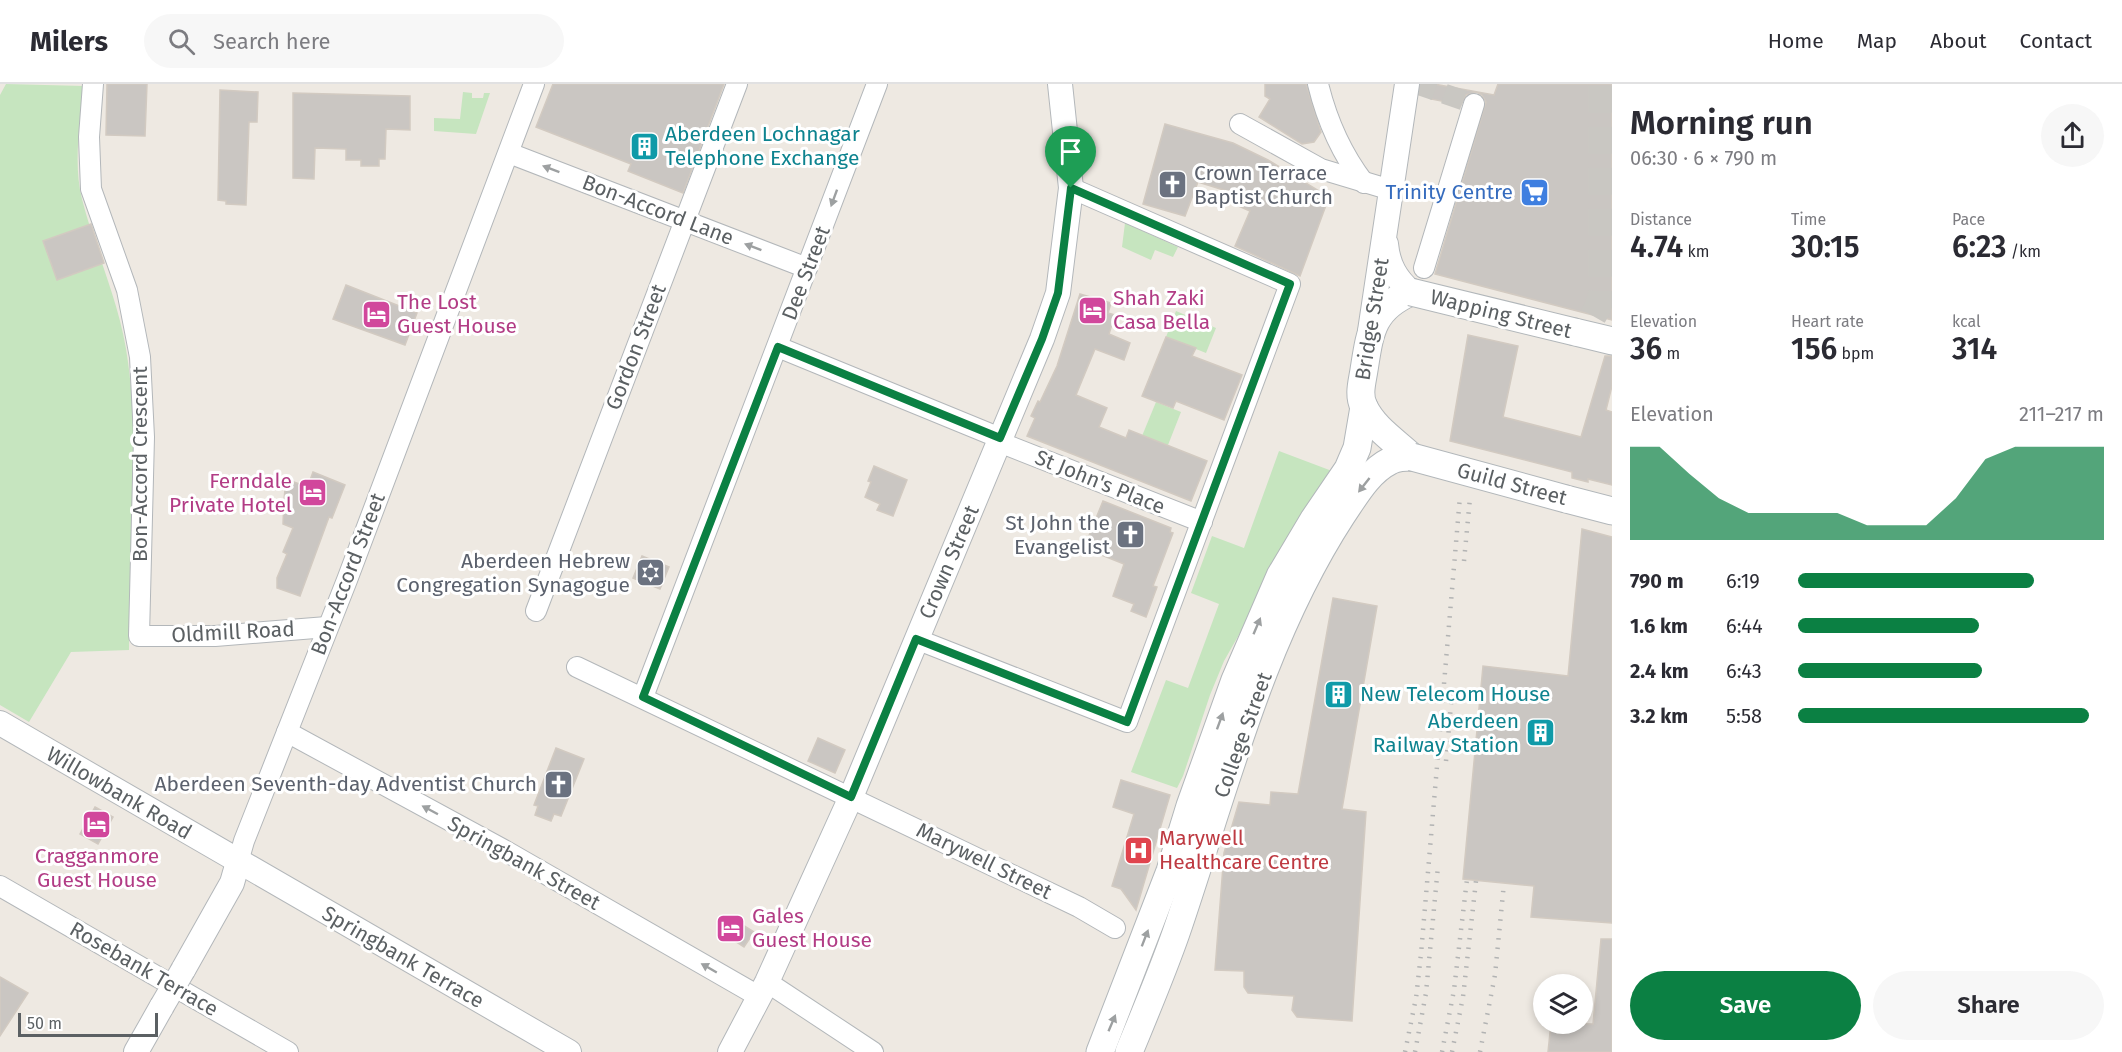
<!DOCTYPE html>
<meta charset="utf-8">
<style>
:root{--surface:#fff;--page:#f7f7f7;--text:#2b2b33;--muted:#7c7c81;--line:#e1e1e2;--accent:#0b8043}
body{margin:0;font-family:"Fira Sans",sans-serif;background:var(--page);color:var(--text);height:100vh;display:flex;flex-direction:column;font-size:22px;white-space:nowrap}
*{box-sizing:border-box;margin:0}
p{font-size:20px;color:var(--muted)}
.icon{flex:none;width:33px;height:33px;fill:none;stroke:currentColor;stroke-width:2;stroke-linecap:round;stroke-linejoin:round}
.map{position:relative;flex:1;overflow:hidden}
.details{display:flex;flex-direction:column;background:var(--surface);width:510px}
.details>*{flex:none}
.buttons{position:absolute;left:1533px;top:890px;display:grid;gap:12px}
.buttons a{display:grid;place-items:center;width:60px;height:60px;border-radius:50%;background:var(--surface);box-shadow:0 3px 9px #0003;font-size:30px}
.scale{position:absolute;left:18px;bottom:15px;width:140px;box-sizing:border-box;padding-left:6px;border:3px solid #5b6063;border-top:0;font-size:16px;line-height:21px;white-space:nowrap;color:#5b6063;-webkit-text-stroke:4px #fff;paint-order:stroke}
.pin{position:absolute;display:grid;place-items:center;width:51px;height:51px;color:#fff;margin:-62px -26px;border-radius:50% 50% 50% 0;rotate:-45deg;box-shadow:0 0 6px #0007}
.pin .icon{rotate:45deg}
.round{display:grid;place-items:center;flex:none;width:63px;height:63px;border-radius:32px;background:var(--page)}
.head{display:flex;align-items:center;justify-content:space-between;height:102px;padding:0 18px}
h1{font-size:33px;font-weight:600;line-height:45px}
.metrics{display:grid;grid-template-columns:repeat(3,1fr);gap:9px;height:102px;padding:6px 18px}
.metrics div{display:grid;align-content:center}
.metrics b{font-size:30px;font-weight:600}
.metrics small{font-size:16px;font-weight:400}
.metrics p{font-size:16px}
.chart{height:168px;padding:12px 18px}
.chart p{display:flex;justify-content:space-between}
.chart svg{width:100%;height:108px;margin-top:6px;fill:var(--accent);opacity:.7}
.primary-button{display:flex;gap:12px;margin-top:auto;padding:12px 18px}
.primary-button a{flex:1;height:69px;border-radius:36px;background:var(--accent);color:#fff;font-size:24px;font-weight:600;line-height:69px;text-align:center}
.primary-button a+a{background:var(--page);color:var(--text)}
ul{padding:0 18px;list-style:none;font-size:20px}
li{display:grid;grid-template-columns:96px 72px 1fr;align-items:center;height:45px}
li i{height:15px;border-radius:8px;background:var(--accent)}
header{display:flex;align-items:center;gap:36px;box-sizing:border-box;height:84px;padding:0 30px;background:var(--surface);border-bottom:2px solid var(--line)}
header strong{font-size:28px}
nav{display:flex;gap:33px;margin-inline-start:auto;font-size:21px}
.search{width:420px;height:54px;background:var(--page);display:flex;align-items:center;gap:15px;box-sizing:border-box;padding:0 21px;border-radius:33px;color:var(--muted);font-size:22px}
main{display:flex;flex:1;min-height:0}
.map>svg:first-child{display:block}
</style>
<header>
<strong>Milers</strong>
<div class="search"><svg class="icon" aria-label="search" viewBox="0 0 24 24"><circle cx="10" cy="10" r="6"/><path d="M15 15l6 6"/></svg>Search here</div>
<nav><a>Home</a><a>Map</a><a>About</a><a>Contact</a></nav>
</header>
<main>
<div class="map">
<svg width="1612" height="968" viewBox="0 0 1612 968">
<rect width="100%" height="100%" fill="#eee9e2"/>
<g fill="#c6e5bf">
<path d="M 6,0 L 84,2 C 80,39 73,79 82,115 C 96,170 121,221 128,278 C 141,373 129,470 129,566 L 71,568 L 29,638 L 0,621 L 0,11 Z"/>
<polygon points="463,8 472,9 472,14 483,14 484,9 490,9 476,50 434,47 434,34 460,35"/>
<polygon points="1125,139 1178,163 1173,173 1155,166 1151,176 1122,163"/>
<polygon points="1176,227 1216,244 1206,269 1166,253"/>
<polygon points="1156,318 1181,328 1168,361 1142,352"/>
<polygon points="1279,367 1332,387 1224,577 1210,611 1183,692 1177,704 1131,688 1166,596 1188,604 1219,520 1191,509 1212,452 1244,464"/>
</g>
<g fill="#cac6c2" stroke="#d2cac1" stroke-width="1.5">
<polygon points="107,0 147,0 145,52 106,51"/>
<polygon points="553,0 724,0 683,109 628,87 631,80 536,43"/>
<polygon points="1265,0 1306,0 1321,48 1314,58 1302,60 1259,33 1270,15 1265,12"/>
<polygon points="1434,0 1494,11 1498,0 1612,0 1612,236 1435,190 1486,18 1482,11 1477,8 1466,11 1461,21 1431,15"/>
<polygon points="220,6 258,8 257,38 249,38 246,121 226,120 226,117 218,116"/>
<polygon points="293,9 410,12 410,46 386,45 385,75 379,75 379,82 361,82 361,76 346,76 346,65 315,64 314,95 293,94"/>
<polygon points="1165,40 1233,59 1268,76 1329,113 1300,192 1235,162 1250,127 1227,117 1230,108 1198,98 1185,132 1143,120"/>
<polygon points="91,140 104,179 57,196 43,157"/>
<polygon points="346,201 417,229 405,261 333,235"/>
<polygon points="1080,210 1111,219 1108,229 1115,231 1109,250 1130,259 1124,276 1095,265 1076,311 1107,324 1099,343 1126,354 1129,346 1207,377 1191,417 1027,352 1035,334 1031,332 1038,317 1040,318 1057,282"/>
<polygon points="1468,251 1518,262 1503,333 1581,353 1605,272 1612,272 1612,302 1606,326 1612,328 1612,401 1588,395 1588,398 1572,394 1572,388 1450,357"/>
<polygon points="1166,253 1196,264 1192,272 1242,291 1224,336 1176,317 1173,324 1142,312"/>
<polygon points="874,382 907,396 893,432 877,426 880,420 865,413 871,398 868,397"/>
<polygon points="313,388 345,401 332,434 329,433 300,512 277,504 277,494 287,470 283,468 293,444 283,440 284,416 286,395 302,401 304,397 309,399"/>
<polygon points="1103,417 1171,444 1170,448 1173,449 1153,502 1157,503 1146,533 1131,527 1134,520 1113,512 1124,480 1084,464"/>
<polygon points="1582,445 1612,453 1612,839 1531,833 1534,802 1463,795 1483,582 1568,592"/>
<polygon points="642,472 669,483 660,505 633,494"/>
<polygon points="1333,514 1377,522 1342,725 1366,728 1352,937 1297,933 1292,926 1294,912 1248,909 1244,903 1244,887 1215,886 1224,769 1239,718 1270,721 1271,708 1298,710"/>
<polygon points="818,654 845,666 835,689 808,677"/>
<polygon points="556,664 584,675 561,732 554,730 551,737 535,731 538,722 534,721"/>
<polygon points="1121,696 1170,711 1136,826 1121,805 1112,802 1134,730 1113,723"/>
<polygon points="95,723 113,733 98,760 80,750"/>
<polygon points="730,833 754,848 744,863 721,848"/>
<polygon points="1601,855 1612,855 1612,968 1548,968 1551,939 1593,940"/>
<polygon points="0,893 28,909 0,952"/>
</g>
<g fill="none" stroke-linecap="round" stroke-linejoin="round">
<polyline stroke="#c9c7c2" stroke-width="20" stroke-dasharray="20 10" stroke-linecap="butt" points="1416,0 1474,20"/>
<polyline stroke="#c9c7c2" stroke-width="27" stroke-dasharray="27 14" stroke-linecap="butt" points="1593,232 1597,225 1602,210 1602,0"/>
<defs>
<g id="minor">
<polyline points="93,0 89,53 91,105 127,206 140,273 144,353 139,552 215,552 327,543"/>
<path d="M 1318,0 C 1327,37 1341,69 1364,99"/>
<polyline points="1240,40 1321,85 1391,106"/>
<polyline points="509,69 807,184"/>
<polyline points="1424,184 1474,20"/>
<polyline points="778,263 1000,354"/>
<polyline points="999,358 1202,438"/>
<polyline points="536,527 737,0"/>
<polyline points="916,555 1127,638 1290,200 1071,104"/>
<polyline points="577,583 1079,823 1115,844"/>
<polyline points="643,613 877,0"/>
<polyline points="287,648 504,766 760,913"/>
<polyline points="238,778 244,757 347,496 534,0"/>
<polyline points="0,802 288,968"/>
<polyline points="767,898 873,968"/>
</g>
<g id="tertiary">
<path d="M 1386,160 C 1388,181 1396,195 1411,208"/>
<polyline points="1370,247 1407,0"/>
<polyline points="0,639 569,968"/>
<polyline points="183,886 232,799 238,778"/>
<polyline points="136,968 162,922"/>
<polyline points="730,968 767,898 851,713 1042,255 1058,209 1071,104 1060,0"/>
</g>
<g id="secondary">
<path d="M 1411,208 C 1372,225 1370,248 1364,286 C 1362,299 1358,311 1364,323 C 1374,344 1395,357 1412,373"/>
<polyline points="1575,248 1612,257"/>
<polyline points="1566,415 1612,427"/>
<polyline points="1100,968 1170,787 1190,722 1235,596 1280,492 1314,435 1348,385 1357,364 1364,323"/>
<path d="M 1129,968 C 1145,929 1162,889 1176,849 C 1224,709 1260,557 1342,431 C 1355,412 1368,388 1390,377 C 1397,373 1403,373 1412,373"/>
</g>
</defs>
<use href="#minor" stroke="#b3b7ba" stroke-width="22"/>
<use href="#tertiary" stroke="#b3b7ba" stroke-width="26"/>
<use href="#secondary" stroke="#b2b7ba" stroke-width="29"/>
<use href="#minor" stroke="#fff" stroke-width="20"/>
<use href="#tertiary" stroke="#fff" stroke-width="24"/>
<use href="#secondary" stroke="#fff" stroke-width="27"/>
<g stroke="#b2b3b3" stroke-width="4.5" stroke-dasharray="1.5 8" stroke-linecap="butt">
<polyline points="1464,477 1470,414"/>
<polyline points="1446,677 1452,609"/>
<polyline points="1405,968 1416,914 1421,870 1460,412"/>
<polyline points="1415,968 1426,909 1438,782"/>
<polyline points="1442,968 1454,906 1467,795"/>
<polyline points="1452,968 1463,913 1476,797"/>
<polyline points="1480,968 1495,891 1504,799"/>
</g>
<defs>
<polyline id="tertiary-bridge" points="162,922 183,886"/>
<g id="secondary-bridge">
<polyline points="1411,208 1575,248"/>
<polyline points="1412,373 1566,415"/>
</g>
</defs>
<use href="#tertiary-bridge" stroke="#b3b7ba" stroke-width="26" stroke-linecap="butt"/>
<use href="#secondary-bridge" stroke="#b2b7ba" stroke-width="29" stroke-linecap="butt"/>
<use href="#tertiary-bridge" stroke="#fff" stroke-width="24"/>
<use href="#secondary-bridge" stroke="#fff" stroke-width="27"/>
</g>
<defs><path id="oneway-solid" d="M-6-.8H1V-3.2L6.5 0L1 3.2V.8H-6Z" transform="scale(1.5)"/></defs>
<g fill="#9da0a1">
<use href="#oneway-solid" transform="translate(551 85) rotate(-159)"/>
<use href="#oneway-solid" transform="translate(834 114) rotate(110)"/>
<use href="#oneway-solid" transform="translate(753 163) rotate(-159)"/>
<use href="#oneway-solid" transform="translate(1364 401) rotate(128)"/>
<use href="#oneway-solid" transform="translate(1257 542) rotate(-67)"/>
<use href="#oneway-solid" transform="translate(1220 637) rotate(-70)"/>
<use href="#oneway-solid" transform="translate(430 726) rotate(-152)"/>
<use href="#oneway-solid" transform="translate(1145 854) rotate(-69)"/>
<use href="#oneway-solid" transform="translate(709 884) rotate(-150)"/>
<use href="#oneway-solid" transform="translate(1112 939) rotate(-67)"/>
</g>
<g fill="none" stroke-linecap="round" stroke-linejoin="round">
<defs>
<polygon id="route" points="1071,104 1290,200 1127,638 916,555 851,713 643,613 778,263 1000,354 1042,255 1058,209"/>
</defs>
<use href="#route" stroke="#fff" stroke-width="12"/>
<use href="#route" stroke="#0b8043" stroke-width="8"/>
</g>
<defs>
<symbol id="building-square" viewBox="-11 -11 22 22"><rect x="-9" y="-9" width="18" height="18" rx="4" fill="#0f9aa8" stroke="#fff"/><path d="M-4-6H4V6H1V3H-1V6H-4ZM-2.5-4.3h1.7v1.8h-1.7ZM.8-4.3h1.7v1.8H.8ZM-2.5-1h1.7V.8h-1.7ZM.8-1h1.7V.8H.8Z" fill="#fff"/></symbol>
<symbol id="church-square" viewBox="-11 -11 22 22"><rect x="-9" y="-9" width="18" height="18" rx="4" fill="#6b7280" stroke="#fff"/><path d="M-1.2-6h2.4v3.5h3.3v2.4h-3.3V6h-2.4V-.1h-3.3v-2.4h3.3Z" fill="#fff"/></symbol>
<symbol id="supermarket-square" viewBox="-11 -11 22 22"><rect x="-9" y="-9" width="18" height="18" rx="4" fill="#3f7fe0" stroke="#fff"/><path d="M-6-5.5h2.5l.6 2H6L4.5 2H-2.5L-4.4-4H-6ZM-1.5 3.2a1.3 1.3 0 1 0 .1 0ZM3 3.2a1.3 1.3 0 1 0 .1 0Z" fill="#fff"/></symbol>
<symbol id="hotel-square" viewBox="-11 -11 22 22"><rect x="-9" y="-9" width="18" height="18" rx="4" fill="#d1479c" stroke="#fff"/><path d="M-6-4.5h1.5V1H6V5H4.5V3h-9V5H-6ZM-4 0a1.8 1.8 0 1 1 3.6 0ZM.5 0V-2.5h3Q6-2.5 6 0Z" fill="#fff"/></symbol>
<symbol id="synagogue-square" viewBox="-11 -11 22 22"><rect x="-9" y="-9" width="18" height="18" rx="4" fill="#6b7280" stroke="#fff"/><path d="M0-6.5L5.6 3.2H-5.6ZM0 6.5L5.6-3.2H-5.6Z" fill="#fff"/></symbol>
<symbol id="hospital-square" viewBox="-11 -11 22 22"><rect x="-9" y="-9" width="18" height="18" rx="4" fill="#e0444e" stroke="#fff"/><path d="M-5-5h3v3.5h4V-5h3V5h-3V1.5h-4V5h-3Z" fill="#fff"/></symbol>
</defs>
<g fill-rule="evenodd">
<use href="#building-square" x="628" y="46" width="33" height="33"/>
<use href="#church-square" x="1156" y="84" width="33" height="33"/>
<use href="#supermarket-square" x="1518" y="92" width="33" height="33"/>
<use href="#hotel-square" x="1076" y="210" width="33" height="33"/>
<use href="#hotel-square" x="360" y="214" width="33" height="33"/>
<use href="#hotel-square" x="296" y="392" width="33" height="33"/>
<use href="#church-square" x="1114" y="434" width="33" height="33"/>
<use href="#synagogue-square" x="634" y="472" width="33" height="33"/>
<use href="#building-square" x="1322" y="594" width="33" height="33"/>
<use href="#building-square" x="1524" y="632" width="33" height="33"/>
<use href="#church-square" x="542" y="684" width="33" height="33"/>
<use href="#hotel-square" x="80" y="724" width="33" height="33"/>
<use href="#hospital-square" x="1122" y="750" width="33" height="33"/>
<use href="#hotel-square" x="714" y="828" width="33" height="33"/>
</g>
<g text-anchor="middle" stroke-width="6" stroke-linejoin="round" paint-order="stroke">
<g font-size="21" fill="#0d838f" stroke="#fff" text-anchor="start">
<text x="665" y="57">Aberdeen Lochnagar<tspan x="665" dy="24">Telephone Exchange</tspan></text>
<text x="1360" y="617">New Telecom House</text>
<text x="1519" y="644" text-anchor="end">Aberdeen<tspan x="1519" dy="24">Railway Station</tspan></text>
</g>
<g font-size="21" fill="#5b616d" stroke="#fff" text-anchor="end">
<text x="1194" y="96" text-anchor="start">Crown Terrace<tspan x="1194" dy="24">Baptist Church</tspan></text>
<text x="1110" y="446">St John the<tspan x="1110" dy="24">Evangelist</tspan></text>
<text x="630" y="484">Aberdeen Hebrew<tspan x="630" dy="24">Congregation Synagogue</tspan></text>
<text x="537" y="707">Aberdeen Seventh-day Adventist Church</text>
</g>
<g font-size="21" fill="#366cbe" stroke="#fff" text-anchor="end">
<text x="1513" y="115">Trinity Centre</text>
</g>
<g font-size="21" fill="#5b6063" stroke="#fff">
<text transform="translate(658 126) rotate(21)" y="7">Bon-Accord Lane</text>
<text transform="translate(806 189) rotate(-69)" y="7">Dee Street</text>
<text transform="translate(1501 230) rotate(14)" y="7">Wapping Street</text>
<text transform="translate(1372 235) rotate(-81)" y="7">Bridge Street</text>
<text transform="translate(636 263) rotate(-69)" y="7">Gordon Street</text>
<text transform="translate(140 380) rotate(-90)" y="7">Bon-Accord Crescent</text>
<text transform="translate(1100 398) rotate(22)" y="7">St John's Place</text>
<text transform="translate(1512 400) rotate(15)" y="7">Guild Street</text>
<text transform="translate(949 478) rotate(-67)" y="7">Crown Street</text>
<text transform="translate(348 490) rotate(-69)" y="7">Bon-Accord Street</text>
<text transform="translate(233 548) rotate(-3)" y="7">Oldmill Road</text>
<text transform="translate(1243 651) rotate(-70)" y="7">College Street</text>
<text transform="translate(119 709) rotate(30)" y="7">Willowbank Road</text>
<text transform="translate(984 777) rotate(26)" y="7">Marywell Street</text>
<text transform="translate(524 779) rotate(29)" y="7">Springbank Street</text>
<text transform="translate(403 873) rotate(30)" y="7">Springbank Terrace</text>
<text transform="translate(144 885) rotate(30)" y="7">Rosebank Terrace</text>
</g>
<g font-size="21" fill="#b23c85" stroke="#fff" text-anchor="start">
<text x="1113" y="221">Shah Zaki<tspan x="1113" dy="24">Casa Bella</tspan></text>
<text x="397" y="225">The Lost<tspan x="397" dy="24">Guest House</tspan></text>
<text x="292" y="404" text-anchor="end">Ferndale<tspan x="292" dy="24">Private Hotel</tspan></text>
<text x="97" y="779" text-anchor="middle">Cragganmore<tspan x="97" dy="24">Guest House</tspan></text>
<text x="752" y="839">Gales<tspan x="752" dy="24">Guest House</tspan></text>
</g>
<g font-size="21" fill="#be3a42" stroke="#fff" text-anchor="start">
<text x="1159" y="761">Marywell<tspan x="1159" dy="24">Healthcare Centre</tspan></text>
</g>
</g>
</svg>
<div class="buttons">
<a><svg class="icon" aria-label="layers" viewBox="0 0 24 24"><path d="M12 4l9 5-9 5-9-5zM3 14l9 5 9-5"/></svg></a>
</div>
<div class="scale">50 m</div>
<div class="pin" style="left:1071px;top:104px;background:#1e9e55"><svg class="icon" aria-label="arrive" viewBox="0 0 24 24"><path d="M6 21V4h12l-3 4 3 4H6"/></svg></div>
</div>
<section class="details">
<div class="head"><div><h1>Morning run</h1><p>06:30 · 6 × 790 m</p></div><a class="round"><svg class="icon" aria-label="share" viewBox="0 0 24 24"><path d="M12 15V3M7 8l5-5 5 5M5 13v7h14v-7"/></svg></a></div>
<div class="metrics">
<div><p>Distance</p><b>4.74<small> km</small></b></div>
<div><p>Time</p><b>30:15</b></div>
<div><p>Pace</p><b>6:23<small> /km</small></b></div>
</div>
<div class="metrics">
<div><p>Elevation</p><b>36<small> m</small></b></div>
<div><p>Heart rate</p><b>156<small> bpm</small></b></div>
<div><p>kcal</p><b>314</b></div>
</div>
<div class="chart"><p><span>Elevation</span>211–217 m</p>
<svg viewBox="0 0 160 44" preserveAspectRatio="none"><path d="M0 44V6L10 6L20 17L30 27L40 33L50 33L60 33L70 33L80 38L90 38L100 38L110 27L120 11L130 6L140 6L150 6L160 6V44z"/></svg>
</div>
<ul>
<li><b>790 m</b>6:19<i style="width:77%"></i></li>
<li><b>1.6 km</b>6:44<i style="width:59%"></i></li>
<li><b>2.4 km</b>6:43<i style="width:60%"></i></li>
<li><b>3.2 km</b>5:58<i style="width:95%"></i></li>
</ul>
<div class="primary-button"><a>Save</a><a>Share</a></div>
</section>
</main>
